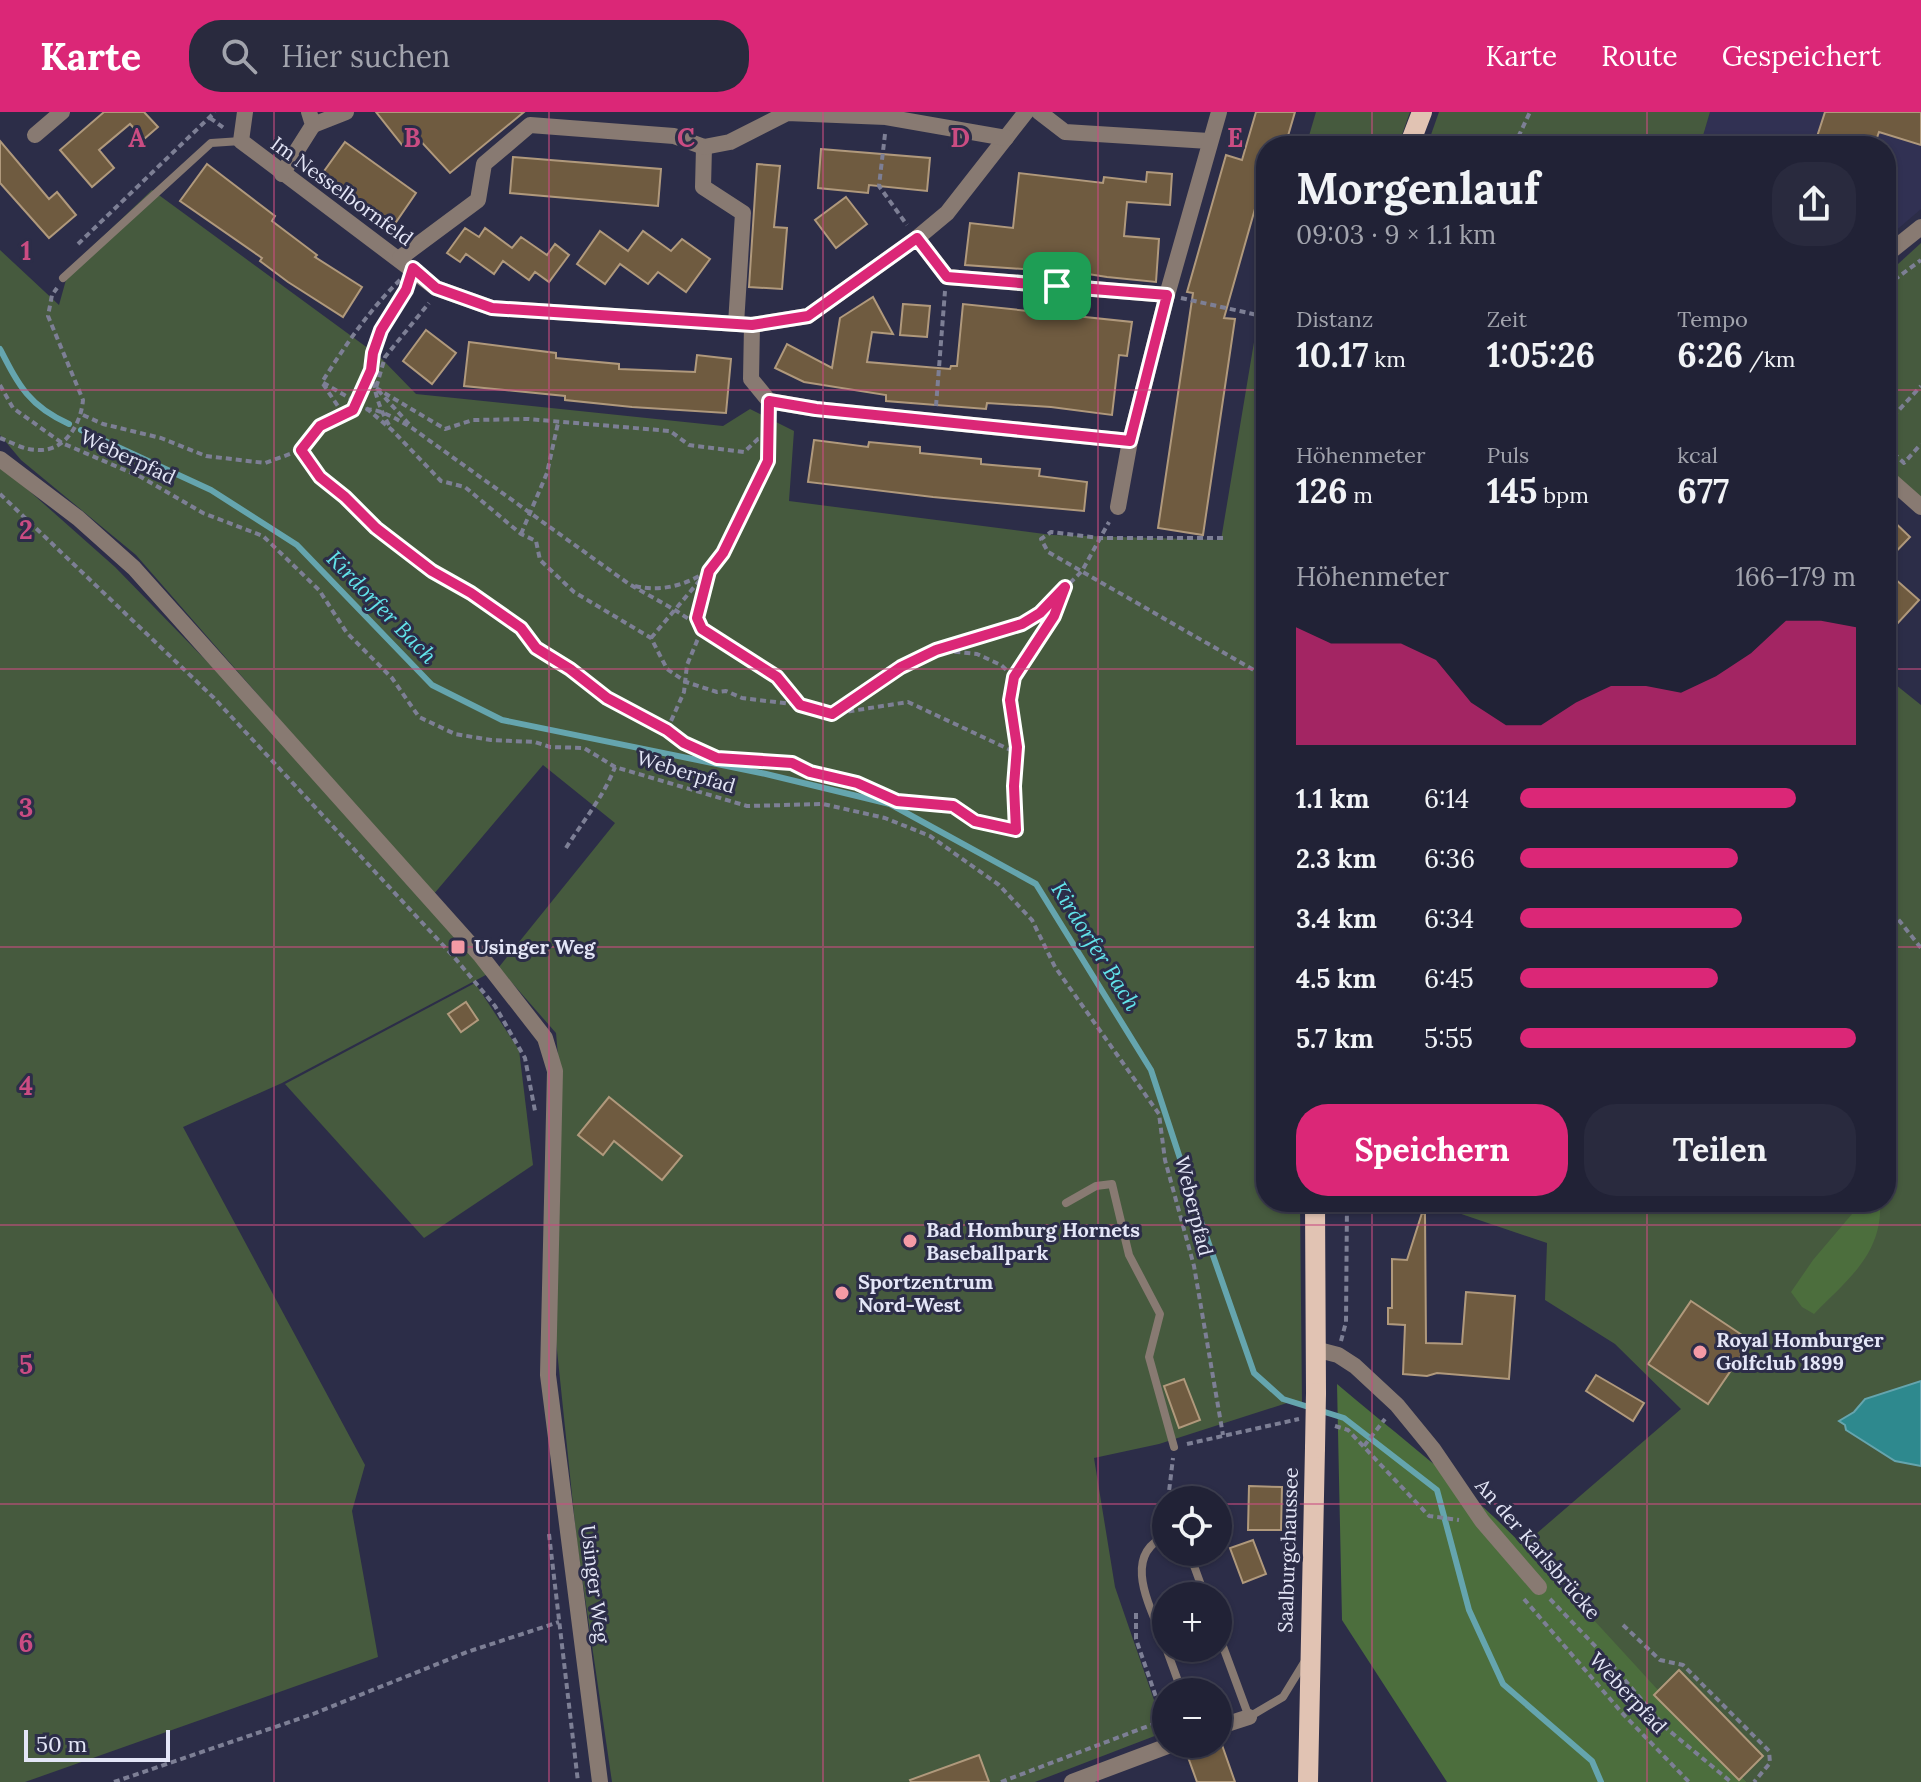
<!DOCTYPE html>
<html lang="de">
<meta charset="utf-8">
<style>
:root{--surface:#212236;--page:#292a3e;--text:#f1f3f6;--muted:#a2a4ad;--line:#3e3f51;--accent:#db2777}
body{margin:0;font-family:Lora,serif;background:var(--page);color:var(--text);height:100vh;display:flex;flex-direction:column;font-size:30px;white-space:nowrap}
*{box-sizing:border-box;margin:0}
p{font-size:26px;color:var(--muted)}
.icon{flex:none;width:44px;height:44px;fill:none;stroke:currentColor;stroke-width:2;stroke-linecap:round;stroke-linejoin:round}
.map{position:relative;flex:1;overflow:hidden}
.drawer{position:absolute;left:1256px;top:24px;width:640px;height:1076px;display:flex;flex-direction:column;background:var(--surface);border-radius:32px;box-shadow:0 2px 6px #0004,0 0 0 2px var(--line)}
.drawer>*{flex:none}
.fabs{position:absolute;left:1152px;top:1374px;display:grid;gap:16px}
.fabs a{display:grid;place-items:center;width:80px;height:80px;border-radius:50%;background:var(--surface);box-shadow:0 2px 6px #0004,0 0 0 2px var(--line);font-size:40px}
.scale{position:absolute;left:24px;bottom:20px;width:146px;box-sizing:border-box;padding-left:8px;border:4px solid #e4e6f7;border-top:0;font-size:22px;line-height:28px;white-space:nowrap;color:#e4e6f7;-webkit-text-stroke:6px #2c2d48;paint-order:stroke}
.pin{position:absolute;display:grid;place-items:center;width:68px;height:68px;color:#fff;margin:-34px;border-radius:16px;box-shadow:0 4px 12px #0006}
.round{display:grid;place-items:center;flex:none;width:84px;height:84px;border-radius:32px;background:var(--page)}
.summary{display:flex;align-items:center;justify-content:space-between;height:136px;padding:0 40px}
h1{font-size:44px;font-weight:800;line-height:60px}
.stats{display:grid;grid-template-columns:repeat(3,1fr);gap:12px;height:136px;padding:8px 40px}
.stats div{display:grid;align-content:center}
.stats b{font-size:34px;font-weight:800}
.stats small{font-size:22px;font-weight:400}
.stats p{font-size:22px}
.chart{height:224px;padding:16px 40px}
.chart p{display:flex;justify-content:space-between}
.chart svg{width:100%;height:144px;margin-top:8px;fill:var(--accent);opacity:.7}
.cta{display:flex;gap:16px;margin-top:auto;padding:16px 40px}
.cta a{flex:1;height:92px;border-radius:32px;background:var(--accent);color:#fff;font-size:32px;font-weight:800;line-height:92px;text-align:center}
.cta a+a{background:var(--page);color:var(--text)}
ul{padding:0 40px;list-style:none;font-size:26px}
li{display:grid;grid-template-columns:128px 96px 1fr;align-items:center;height:60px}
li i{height:20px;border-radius:10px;background:var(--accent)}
header{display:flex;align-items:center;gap:48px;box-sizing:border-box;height:112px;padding:0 40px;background:var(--accent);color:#fff}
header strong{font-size:38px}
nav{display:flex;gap:44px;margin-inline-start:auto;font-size:28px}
.search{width:560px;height:72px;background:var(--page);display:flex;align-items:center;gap:20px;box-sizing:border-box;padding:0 28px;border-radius:32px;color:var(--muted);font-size:30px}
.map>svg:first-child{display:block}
</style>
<header>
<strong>Karte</strong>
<div class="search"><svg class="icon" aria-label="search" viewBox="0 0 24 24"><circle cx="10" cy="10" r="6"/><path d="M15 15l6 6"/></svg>Hier suchen</div>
<nav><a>Karte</a><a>Route</a><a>Gespeichert</a></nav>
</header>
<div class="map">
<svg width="1921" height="1670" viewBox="0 0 1921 1670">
<rect width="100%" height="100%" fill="#2c2d48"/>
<polygon fill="#313153" points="1710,0 1921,0 1921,97 1886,127 1886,34 1700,34"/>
<g fill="#465a3e" fill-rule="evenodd">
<polygon points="1316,0 1410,0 1398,34 1306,34"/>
<polygon points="1439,0 1710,0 1700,34 1427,34"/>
<path d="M 152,78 L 380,245 L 416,282 L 723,314 L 750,297 L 794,319 L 789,389 L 1052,423 L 1221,428 L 1258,206 L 1266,177 L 1266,1090 L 1300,1090 L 1302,1291 L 1287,1291 L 1159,1332 L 1094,1346 L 1115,1475 L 1165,1620 L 1035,1670 L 612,1670 L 577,1431 L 555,1219 L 560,967 L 556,921 L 499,856 L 282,971 L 183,1015 L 365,1353 L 352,1399 L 378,1545 L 25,1670 L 0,1670 L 0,353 L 115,455 L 418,766 L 136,443 L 21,348 L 0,323 L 0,138 L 59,193 L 69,157 ZM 543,653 L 615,711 L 499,855 L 433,783 Z"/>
<polygon points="1921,131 1921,385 1886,371 1886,163"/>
<polygon points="1886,565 1921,593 1921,1670 1747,1670 1695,1621 1522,1434 1681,1297 1615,1232 1545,1188 1547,1131 1426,1090 1886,1090"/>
<polygon points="475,871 519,938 533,1053 424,1126 285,972"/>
</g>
<g fill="#4c6e3d">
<path d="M 1857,1090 L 1880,1090 C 1883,1142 1847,1168 1814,1202 L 1802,1195 L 1791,1180 L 1813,1148 L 1852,1102 Z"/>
<path d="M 1337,1272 C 1389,1316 1445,1359 1495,1406 C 1583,1490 1659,1585 1747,1670 L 1447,1670 L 1342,1508 Z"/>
</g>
<polygon fill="#2e898e" stroke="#65a5ae" stroke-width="2" points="1921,1269 1921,1354 1895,1349 1846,1318 1845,1313 1839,1309 1854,1300 1865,1287"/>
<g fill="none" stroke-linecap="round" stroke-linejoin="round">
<g stroke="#65a5ae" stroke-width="6">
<path d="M 0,237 C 19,274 29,294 69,312"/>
<polyline points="81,318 211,378 297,433 432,573 502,608 766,662 890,692 1036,772 1151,958 1195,1092 1254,1261 1283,1287 1344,1306 1437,1378 1469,1498 1503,1572 1592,1649 1601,1670"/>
</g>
</g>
<g fill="#6f5b40" stroke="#b0997c" stroke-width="2">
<polygon points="104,0 144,0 158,15 144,27 130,12 99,38 114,56 92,75 60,38"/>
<polygon points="376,0 524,0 450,61 416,24 403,34"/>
<polygon points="1256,0 1295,0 1285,34 1266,34 1266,58 1224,206 1235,207 1203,423 1158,416 1193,181 1187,180 1226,43 1242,48"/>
<polygon points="1825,0 1921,0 1921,33 1879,20 1874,34 1814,34"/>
<polygon points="0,29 49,87 57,80 76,103 49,126 0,71"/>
<polygon points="345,30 416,81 394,113 322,62"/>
<polygon points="821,37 930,46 927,79 869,73 868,81 818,76"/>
<polygon points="513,45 661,57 658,94 510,81"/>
<polygon points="207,52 275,104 272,109 317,143 315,145 362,175 343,205 288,170 260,149 262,146 180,89"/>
<polygon points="757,52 780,54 774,115 787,116 782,177 749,175"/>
<polygon points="1147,60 1172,62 1170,93 1127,90 1124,124 1159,127 1156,170 1107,165 1037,154 1037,158 965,153 970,111 1013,116 1019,61 1103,71 1104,65 1146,70"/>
<polygon points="846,85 867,112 836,136 815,108"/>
<polygon points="465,116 479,125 485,116 512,136 521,125 547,143 555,132 569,143 549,170 535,160 529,168 503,149 494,162 466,142 460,150 447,141"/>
<polygon points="600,119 628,139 643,119 671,139 682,127 710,147 686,180 658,160 648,172 620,152 605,172 577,152"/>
<polygon points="873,185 893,222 872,220 867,250 950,257 951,254 957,254 963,192 1132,210 1127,244 1119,243 1112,303 1051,295 987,291 986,297 886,289 886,283 804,270 775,256 787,232 832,256 840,206"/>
<polygon points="903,192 930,194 927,225 900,223"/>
<polygon points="426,218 456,241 432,272 403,249"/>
<polygon points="469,230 556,241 556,246 619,252 619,257 695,260 697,243 731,247 726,301 632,295 565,288 565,284 464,274"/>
<polygon points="814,328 868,335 869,330 920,335 920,341 981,347 981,352 1040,357 1039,364 1087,370 1084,399 933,385 808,370"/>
<polygon points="1886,402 1910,425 1886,450"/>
<polygon points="1886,459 1919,488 1897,512 1886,503"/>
<polygon points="466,890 478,908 461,920 448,902"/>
<polygon points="609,985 682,1044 662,1068 614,1029 603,1043 578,1023"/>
<polygon points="1422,1101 1425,1102 1426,1231 1462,1232 1466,1180 1515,1184 1509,1267 1437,1261 1427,1264 1403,1262 1405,1213 1388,1212 1388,1196 1392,1196 1392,1147 1407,1148"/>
<polygon points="1691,1189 1751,1229 1708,1292 1648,1252"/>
<polygon points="1596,1263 1644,1291 1633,1309 1586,1279"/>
<polygon points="1184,1267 1200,1308 1179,1316 1164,1274"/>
<polygon points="1249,1374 1282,1375 1281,1418 1248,1418"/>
<polygon points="1253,1428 1266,1462 1243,1471 1230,1436"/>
<polygon points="1679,1558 1763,1644 1739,1668 1654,1583"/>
<polygon points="1222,1633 1235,1670 1197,1670 1188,1645"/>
<polygon points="979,1643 989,1670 911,1670 910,1668"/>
</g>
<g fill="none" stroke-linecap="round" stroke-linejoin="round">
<g stroke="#7d7f95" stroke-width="4" stroke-dasharray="6 4" stroke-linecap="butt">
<polyline points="210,6 224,16"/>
<polyline points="885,22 879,74 907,113"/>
<polyline points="1514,34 1530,0"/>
<polyline points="78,132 215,0"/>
<path d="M 400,168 C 369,198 345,234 322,270 L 365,295 L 392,318 L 441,369 L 465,375 L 521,422 L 536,429 L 540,448 L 574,480 L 651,526 L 667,557 L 686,570 L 717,580 L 726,579 L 742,586 L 800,593 L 832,602 L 908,590 L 1017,641"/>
<polyline points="1886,174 1921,148"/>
<polyline points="1181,186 1262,204"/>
<polyline points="1886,189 1893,195 1886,203"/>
<path d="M 323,272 L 344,303 C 370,289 389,303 412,316 L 629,472 L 675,498 L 777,565 L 800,593"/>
<polyline points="0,273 13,296 62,331 141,365 203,401 263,424 319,478 347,521 392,566 419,605 455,622 491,628 535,630 550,635 584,636 615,655 747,694 823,692 885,706 930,724 999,773 1032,808 1055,855 1159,1002 1165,1048 1194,1154 1223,1323"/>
<polyline points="376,276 445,317 473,308 528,307 670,319 689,333 744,340 758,327 768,325"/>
<polyline points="936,294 945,179"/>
<polyline points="353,298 371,258"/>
<polyline points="83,303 103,312 161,326 206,344 265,351 301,338 320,314 344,303"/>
<polyline points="409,312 376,276 385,245 429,191"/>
<polyline points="1886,312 1921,274"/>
<path d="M 389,313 C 372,284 366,248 382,217 C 389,202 401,189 407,174"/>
<path d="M 0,326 C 11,330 24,338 37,338 C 65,340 81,312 83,288 L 48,204 L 52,183 L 57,176"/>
<polyline points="1886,334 1904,351 1921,332"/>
<polyline points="301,338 320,365 345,385 376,416 432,459 471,481 521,516 536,536 570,557 607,586 667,618 684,631 717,646 792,651 810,660 857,671 897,689 953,694 975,709 1016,718 1014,674 1017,635 1010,588 1014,565 1001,553 977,542 936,538 901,555 832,602"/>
<polyline points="0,382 214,586 454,845 495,894 525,946 535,999"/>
<polyline points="521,422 547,361 558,311"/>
<polyline points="1223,426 1099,426 1051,420 1041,427 1048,440 1266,565"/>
<path d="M 635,474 C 659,480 682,474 703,462"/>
<polyline points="651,526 723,441 768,349 769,307"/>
<polyline points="939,537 1022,512 1040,501 1082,459 1109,410"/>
<polyline points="1014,565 1054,504 1064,477"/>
<polyline points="667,618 684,580 687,553 702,517 697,506 708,461"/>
<path d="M 566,736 C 583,709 604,684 615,655"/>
<polyline points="1886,792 1921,836"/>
<polyline points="1341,1229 1346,1210 1347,1090"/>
<polyline points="1335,1314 1348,1318 1429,1404 1459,1408"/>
<polyline points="1187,1332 1299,1307"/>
<polyline points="1364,1334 1385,1307"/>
<polyline points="1168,1388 1173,1346"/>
<polyline points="549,1422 578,1670"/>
<polyline points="1524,1487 1623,1602 1689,1670"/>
<polyline points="1550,1487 1598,1537 1666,1616 1731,1670"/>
<polyline points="1623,1513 1660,1548 1683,1553 1769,1639 1770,1651 1754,1670"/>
<polyline points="114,1670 313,1602 467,1540 559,1510"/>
<polyline points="1001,1670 1164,1608 1136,1527 1136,1500"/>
</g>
<g stroke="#887a72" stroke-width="8">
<polyline points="63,166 211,31 241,29"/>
<polyline points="1066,1091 1096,1074 1112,1072 1129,1143 1160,1202 1149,1245 1174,1335"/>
<path d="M 1166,1424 C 1118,1444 1154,1501 1166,1535"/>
<polyline points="1189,1440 1205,1484"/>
<polyline points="1218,1521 1249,1605 1283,1585 1305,1549"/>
<polyline points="1166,1536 1182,1580"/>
</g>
<g stroke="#887a72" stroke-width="16">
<polyline points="245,0 241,29 436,176 492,196 752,213 808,204 917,126 947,101 1026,0"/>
<polyline points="1039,0 1065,20 1209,29"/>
<polyline points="313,13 346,0"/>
<polyline points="35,23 62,0"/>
<polyline points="704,35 703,75 743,101 736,212"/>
<polyline points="282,62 313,13 309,0"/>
<polyline points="917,126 947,165 1167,183"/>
<polyline points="1886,143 1921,115"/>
<polyline points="400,146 478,88 484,52 530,13 674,24 704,35 730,30 787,1 886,5 1006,26"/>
<polyline points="752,213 751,267 769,289 816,297 1130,329"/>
<polyline points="0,347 78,406 134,456 481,844 545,926 555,959 548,1263 600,1670"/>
<polyline points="1886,364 1921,395"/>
<polyline points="1118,395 1130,329 1167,183 1219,0"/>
<polyline points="1315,1237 1338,1243 1355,1254 1397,1293 1433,1337 1482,1409 1539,1475"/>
<polyline points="1218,1615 1249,1605"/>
<polyline points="1072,1670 1173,1632"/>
</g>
<g stroke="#e1c3b3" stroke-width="20">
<polyline points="1409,34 1422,0"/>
<polyline points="1315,1090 1316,1281"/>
<polyline points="1308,1670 1315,1336"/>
</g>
<polyline stroke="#e1c3b3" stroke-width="20" points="1315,1336 1316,1281"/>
</g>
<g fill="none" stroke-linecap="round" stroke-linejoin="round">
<defs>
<polygon id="route" points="917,126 947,165 1167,183 1130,329 816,297 769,289 768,349 723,441 709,459 697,506 702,517 777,565 800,593 832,602 901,555 936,538 1022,512 1040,501 1065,475 1054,504 1014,565 1010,588 1017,635 1014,674 1016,718 975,709 953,694 897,689 857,671 810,660 792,651 717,646 684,631 667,618 607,586 570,557 536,536 521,516 471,481 432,459 376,416 345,385 320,365 301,338 320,314 353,298 371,258 373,241 381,218 406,178 413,156 436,176 492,196 752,213 808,204"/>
</defs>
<use href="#route" stroke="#fff" stroke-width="16"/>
<use href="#route" stroke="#db2777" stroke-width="10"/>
</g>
<path fill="none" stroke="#ca4c82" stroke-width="2" stroke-opacity="0.55" d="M 274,0 L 274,1670M 549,0 L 549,1670M 823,0 L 823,1670M 1098,0 L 1098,1670M 1372,0 L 1372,34M 1647,0 L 1647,34M 0,278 L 1266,278M 1886,278 L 1921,278M 0,557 L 1266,557M 1886,557 L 1921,557M 0,835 L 1266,835M 1886,835 L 1921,835M 1372,1090 L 1372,1670M 1647,1090 L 1647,1670M 0,1113 L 1921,1113M 0,1392 L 1166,1392M 1218,1392 L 1921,1392"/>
<g fill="#f49aa5" stroke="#2c2d48" stroke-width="3">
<rect x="450" y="827" width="16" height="16" rx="4"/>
<circle cx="910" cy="1129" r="8"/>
<circle cx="842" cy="1181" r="8"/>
<circle cx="1700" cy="1240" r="8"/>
</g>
<g text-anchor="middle" stroke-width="6" stroke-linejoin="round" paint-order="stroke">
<g font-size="20" fill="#e4e6f7" stroke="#2c2d48">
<text transform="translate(342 79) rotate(36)" y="7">Im Nesselbornfeld</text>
<text transform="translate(128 345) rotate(25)" y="7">Weberpfad</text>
<text transform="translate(686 660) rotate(17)" y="7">Weberpfad</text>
<text transform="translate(1194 1094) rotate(76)" y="7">Weberpfad</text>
<text transform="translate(1538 1437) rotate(49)" y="7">An der Karlsbrücke</text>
<text transform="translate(1288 1438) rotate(-88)" y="7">Saalburgchaussee</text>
<text transform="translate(595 1472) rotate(83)" y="7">Usinger Weg</text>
<text transform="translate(1628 1581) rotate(47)" y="7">Weberpfad</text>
</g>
<g font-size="20" font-weight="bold" fill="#e4e6f7" stroke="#2c2d48" text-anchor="start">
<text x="474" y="842">Usinger Weg</text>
<text x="926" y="1125">Bad Homburg Hornets<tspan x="926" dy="23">Baseballpark</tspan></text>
<text x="858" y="1177">Sportzentrum<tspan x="858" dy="23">Nord-West</tspan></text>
<text x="1716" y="1235">Royal Homburger<tspan x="1716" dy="23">Golfclub 1899</tspan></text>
</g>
<g font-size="22" font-style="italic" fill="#62e4eb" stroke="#2c2d48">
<text transform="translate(382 495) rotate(46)" y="8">Kirdorfer Bach</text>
<text transform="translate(1096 834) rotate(58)" y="8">Kirdorfer Bach</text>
</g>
</g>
<g font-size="26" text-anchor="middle" font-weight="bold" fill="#ca4c82" stroke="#2c2d48" stroke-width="6" stroke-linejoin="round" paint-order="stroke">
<text x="137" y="35">A</text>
<text x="412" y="35">B</text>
<text x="686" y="35">C</text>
<text x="960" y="35">D</text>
<text x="1235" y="35">E</text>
<text x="26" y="148">1</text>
<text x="26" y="427">2</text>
<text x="26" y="705">3</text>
<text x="26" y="983">4</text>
<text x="26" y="1262">5</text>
<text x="26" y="1540">6</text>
</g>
</svg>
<div class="fabs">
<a><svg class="icon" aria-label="locate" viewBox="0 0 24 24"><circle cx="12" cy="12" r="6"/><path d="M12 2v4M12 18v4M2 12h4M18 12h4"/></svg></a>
<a>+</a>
<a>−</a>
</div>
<div class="scale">50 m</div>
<div class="pin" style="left:1057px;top:174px;background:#1e9e55"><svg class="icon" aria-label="arrive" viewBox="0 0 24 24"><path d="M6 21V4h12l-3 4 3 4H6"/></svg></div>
<section class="drawer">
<div class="summary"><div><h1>Morgenlauf</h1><p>09:03 · 9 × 1.1 km</p></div><a class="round"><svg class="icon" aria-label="share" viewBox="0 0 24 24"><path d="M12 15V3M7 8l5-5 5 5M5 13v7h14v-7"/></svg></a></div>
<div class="stats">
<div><p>Distanz</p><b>10.17<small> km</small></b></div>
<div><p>Zeit</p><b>1:05:26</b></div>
<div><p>Tempo</p><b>6:26<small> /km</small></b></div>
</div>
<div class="stats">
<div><p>Höhenmeter</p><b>126<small> m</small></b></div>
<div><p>Puls</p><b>145<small> bpm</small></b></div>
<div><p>kcal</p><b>677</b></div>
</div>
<div class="chart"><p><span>Höhenmeter</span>166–179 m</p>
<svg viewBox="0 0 160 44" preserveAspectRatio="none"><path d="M0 44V8L10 13L20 13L30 13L40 18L50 31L60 38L70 38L80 31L90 26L100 26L110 28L120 23L130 16L140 6L150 6L160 8V44z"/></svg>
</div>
<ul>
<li><b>1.1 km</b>6:14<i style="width:82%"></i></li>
<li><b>2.3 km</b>6:36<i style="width:65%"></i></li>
<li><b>3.4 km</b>6:34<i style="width:66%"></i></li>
<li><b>4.5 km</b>6:45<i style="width:59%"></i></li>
<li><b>5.7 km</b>5:55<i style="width:100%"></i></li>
</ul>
<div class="cta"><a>Speichern</a><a>Teilen</a></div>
</section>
</div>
